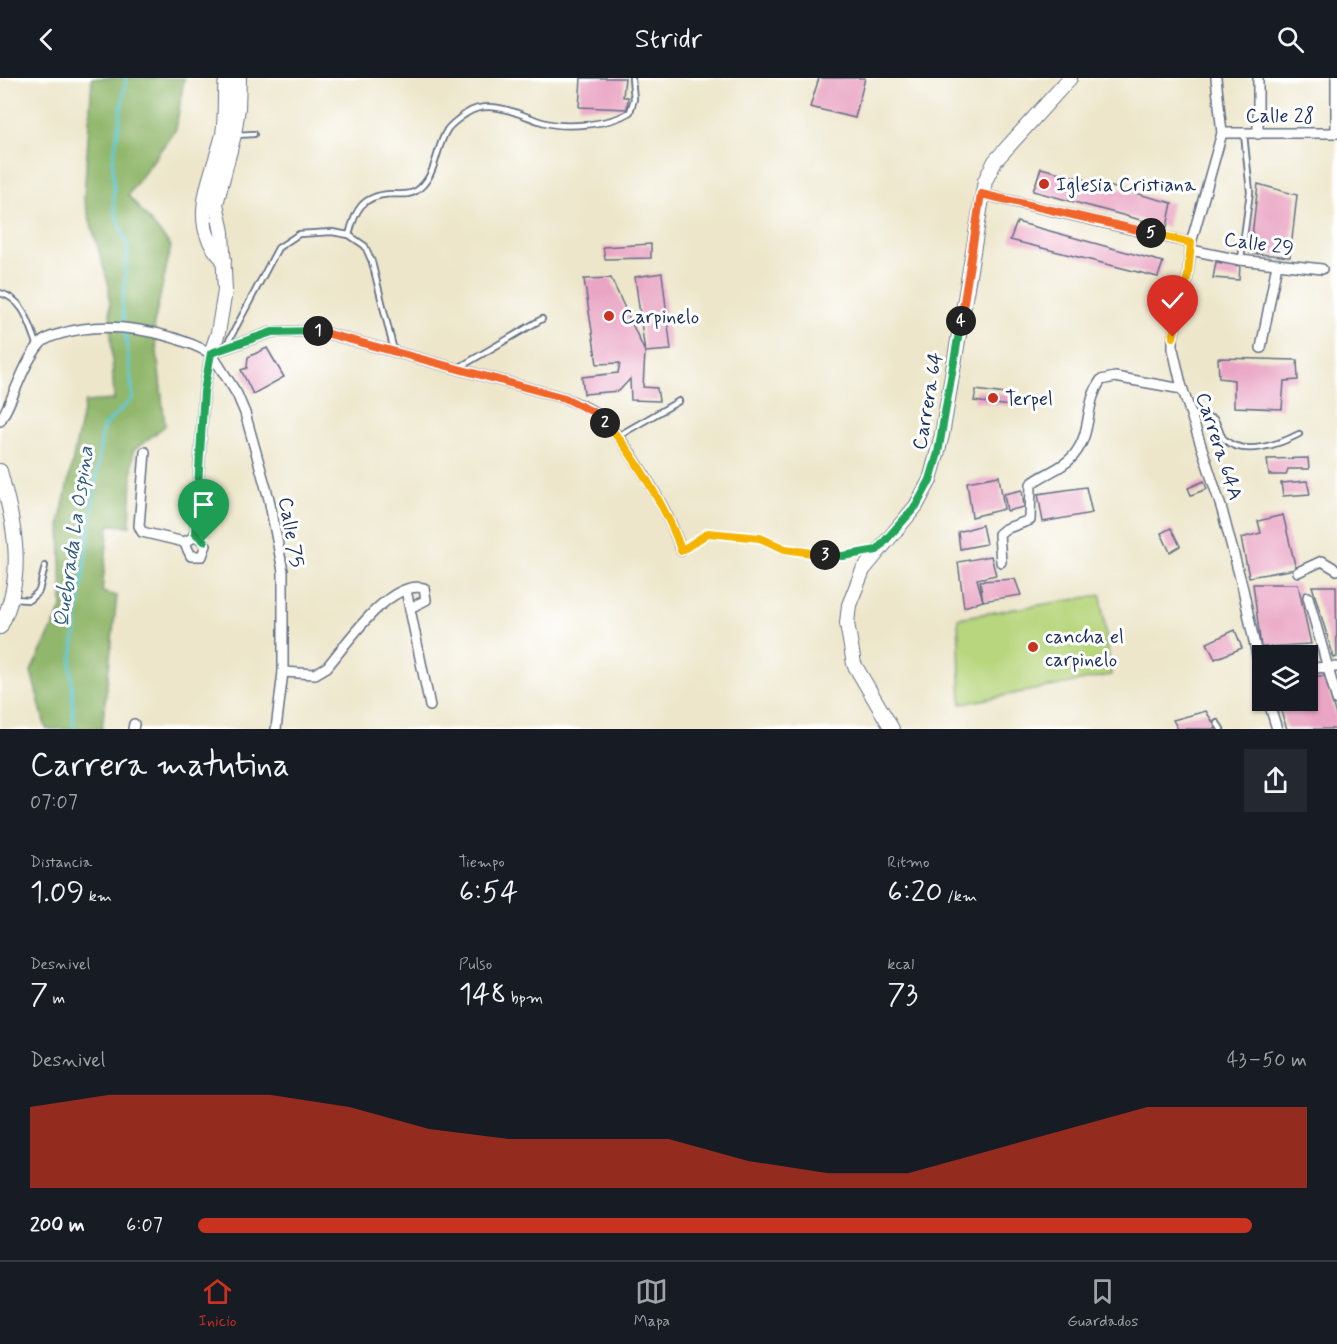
<!DOCTYPE html>
<html lang="es">
<meta charset="utf-8">
<style>
:root{--surface:#171b24;--page:#242831;--text:#f1f3f6;--muted:#9ea1a6;--line:#363941;--accent:#c8321e}
body{margin:0;font-family:Mynerve,sans-serif;background:var(--page);color:var(--text);height:100vh;display:flex;flex-direction:column;font-size:22px;white-space:nowrap}
*{box-sizing:border-box;margin:0}
p{font-size:20px;color:var(--muted)}
.icon{flex:none;width:33px;height:33px;fill:none;stroke:currentColor;stroke-width:2;stroke-linecap:round;stroke-linejoin:round}
.map{position:relative;height:651px;overflow:hidden}
.sheet{display:flex;flex-direction:column;background:var(--surface);flex:1}
.sheet>*{flex:none}
.tools{position:absolute;left:1252px;top:567px;display:grid;gap:12px}
.tools a{display:grid;place-items:center;width:66px;height:66px;border-radius:0px;background:var(--surface);box-shadow:0 2px 4px #0004;font-size:30px}
.pin{position:absolute;display:grid;place-items:center;width:51px;height:51px;color:#fff;margin:-62px -26px;border-radius:50% 50% 50% 0;rotate:-45deg;box-shadow:0 0 6px #0007}
.pin .icon{rotate:45deg}
.km{position:absolute;width:30px;height:30px;margin:-15px;border-radius:50%;background:#222;color:#fff;font-size:16px;line-height:30px;text-align:center}
.round{display:grid;place-items:center;flex:none;width:63px;height:63px;border-radius:0px;background:var(--page)}
.overview{display:flex;align-items:center;justify-content:space-between;height:102px;padding:0 30px}
h1{font-size:33px;font-weight:600;line-height:45px}
.figures{display:grid;grid-template-columns:repeat(3,1fr);gap:9px;height:102px;padding:6px 30px}
.figures div{display:grid;align-content:center}
.figures b{font-size:30px;font-weight:600}
.figures small{font-size:16px;font-weight:400}
.figures p{font-size:16px}
.chart{height:168px;padding:12px 30px}
.chart p{display:flex;justify-content:space-between}
.chart svg{width:100%;height:108px;margin-top:6px;fill:var(--accent);opacity:.7}
ul{padding:0 30px;list-style:none;font-size:20px}
li{display:grid;grid-template-columns:96px 72px 1fr;align-items:center;height:45px}
li i{height:15px;border-radius:8px;background:var(--accent)}
header{display:flex;justify-content:space-between;align-items:center;height:78px;padding:0 30px;background:var(--surface);font-size:27px;font-weight:600}
.tab-bar{display:flex;justify-content:space-around;align-items:center;height:84px;border-top:2px solid var(--line);background:var(--surface);font-size:16px;color:var(--muted)}
.tab-bar a{display:grid;justify-items:center;gap:3px}
.tab-bar .selected{color:var(--accent)}
.map>svg:first-child{display:block}
</style>
<header><svg class="icon" aria-label="back" viewBox="0 0 24 24"><path d="M15 5l-7 7 7 7"/></svg>Stridr<svg class="icon" aria-label="search" viewBox="0 0 24 24"><circle cx="10" cy="10" r="6"/><path d="M15 15l6 6"/></svg></header>
<div class="map">
<svg width="1337" height="651" viewBox="0 0 1337 651">
<rect width="100%" height="100%" fill="#fff"/>
<filter id="ink" filterUnits="userSpaceOnUse"><feTurbulence type="fractalNoise" baseFrequency=".0167" numOctaves="2"/><feDisplacementMap in="SourceGraphic" scale="12" xChannelSelector="R" yChannelSelector="G"/><feConvolveMatrix kernelMatrix="1 2 1 2 8 2 1 2 1" color-interpolation-filters="sRGB"/></filter>
<filter id="wash" filterUnits="userSpaceOnUse"><feTurbulence type="fractalNoise" baseFrequency=".008" numOctaves="4" result="noise"/><feDisplacementMap in="SourceGraphic" scale="24" xChannelSelector="R" yChannelSelector="G"/><feGaussianBlur stdDeviation="1.35" result="paint"/><feColorMatrix in="noise" values="0 0 0 0 0 0 0 0 0 0 0 0 0 0 0 0 0 1.4 0 .05"/><feComposite in="paint" operator="in"/></filter>
<g filter="url(#wash)">
<rect width="100%" height="100%" fill="#ede6ca"/>
<polygon fill="#b7d67d" stroke="#69826e" stroke-width="1.5" points="1101,517 1111,597 961,626 958,540"/>
<polygon fill="#91b76c" stroke="#567365" stroke-width="1.5" points="92,0 184,0 176,51 128,117 171,168 154,246 165,348 133,373 130,448 109,447 102,514 117,518 102,651 46,651 31,593 62,530 60,442 85,324 114,322 109,208 84,121"/>
<g fill="none" stroke-linecap="round" stroke-linejoin="round">
<polyline stroke="#5ec9d7" stroke-width="3" points="74,651 71,586 103,349 133,320 122,228 128,171 114,130 113,84 126,0"/>
</g>
<g id="blocks">
<g fill="#eaa5c4">
<polygon points="581,0 625,0 623,19 628,19 627,31 579,29"/>
<polygon points="819,0 865,0 855,40 810,29"/>
<polygon points="1041,90 1172,125 1167,149 1033,113"/>
<polygon points="1258,106 1297,117 1290,179 1250,175"/>
<polygon points="1017,144 1163,184 1158,199 1010,162"/>
<polygon points="651,166 651,180 605,181 603,169"/>
<polygon points="1216,184 1240,188 1239,202 1213,200"/>
<polygon points="662,195 671,272 645,274 635,199"/>
<polygon points="611,200 645,274 643,309 657,310 659,323 631,322 630,301 619,313 584,316 582,299 618,295 620,285 597,286 584,201"/>
<polygon points="267,270 284,299 253,316 241,292 247,290 248,279"/>
<polygon points="1218,280 1297,282 1298,302 1284,303 1282,331 1234,329 1234,302 1219,300"/>
<polygon points="976,312 1012,317 1010,328 974,323"/>
<polygon points="1308,380 1309,391 1288,391 1286,397 1269,397 1267,381"/>
<polygon points="999,398 1004,431 972,439 967,404"/>
<polygon points="1204,403 1207,411 1191,417 1188,410"/>
<polygon points="1307,403 1310,416 1283,418 1281,405"/>
<polygon points="1086,409 1092,435 1043,444 1038,416"/>
<polygon points="1022,412 1024,429 1007,433 1004,416"/>
<polygon points="1283,437 1296,491 1249,499 1241,460 1261,455 1258,443"/>
<polygon points="982,447 986,466 960,471 958,454"/>
<polygon points="1171,450 1180,468 1170,474 1161,455"/>
<polygon points="991,478 996,497 977,501 983,523 964,529 958,484"/>
<polygon points="1015,501 1021,517 983,523 980,503"/>
<polygon points="1253,506 1298,506 1311,566 1261,569"/>
<polygon points="1312,508 1336,508 1337,579 1334,580"/>
<polygon points="1235,552 1242,570 1215,581 1207,565"/>
<polygon points="1308,598 1325,598 1337,641 1337,651 1287,651 1277,622 1308,622"/>
<polygon points="1206,633 1217,651 1178,651 1173,642"/>
</g>
</g>
</g>
<g filter="url(#ink)">
<use href="#blocks" fill-opacity="0" stroke="#646f84" stroke-width="1.5"/>
<g fill="none" stroke-linecap="round" stroke-linejoin="round">
<defs>
<g id="lane">
<polyline points="236,57 254,56"/>
<path d="M 349,157 C 355,133 361,118 390,116 C 399,116 408,118 416,113 C 437,99 435,71 447,52 C 450,47 462,38 467,35 C 490,20 520,37 542,44 C 565,51 610,47 630,34 L 634,21 L 632,0"/>
<polyline points="1241,181 1250,114 1244,56"/>
<path d="M 0,215 C 25,222 29,246 38,268"/>
<polyline points="226,268 278,170 299,156 332,154 349,157 365,168 372,184 394,273"/>
<polyline points="460,289 542,241"/>
<path d="M 1192,336 L 1214,341 C 1219,347 1219,357 1225,362 C 1244,379 1280,366 1299,356"/>
<polyline points="618,358 679,323"/>
<polyline points="14,521 29,522 39,513 45,488"/>
<polyline points="1217,645 1221,651"/>
</g>
<g id="street">
<polyline points="1216,0 1222,55 1191,165 1188,197 1173,259 1173,271 1181,306 1222,432 1243,511 1263,606"/>
<polyline points="1222,55 1337,55"/>
<polyline points="1336,55 1336,0"/>
<polyline points="1258,56 1258,0"/>
<polyline points="981,116 1191,165"/>
<polyline points="1191,172 1240,182 1322,191"/>
<polyline points="1261,270 1277,186"/>
<path d="M 211,275 L 272,254 L 318,253 L 565,320 C 574,325 586,328 594,334 C 625,358 671,436 681,473"/>
<polyline points="211,275 237,316 245,335 269,421 283,493 283,594 276,651"/>
<path d="M 0,343 C 15,319 22,287 40,266 C 45,260 53,258 60,256 C 109,241 167,253 211,275"/>
<polyline points="145,374 139,448 142,454 184,464 191,461 195,455"/>
<polyline points="195,455 204,313 211,275"/>
<polyline points="184,464 191,478 202,478 206,467 195,455"/>
<path d="M 1001,484 L 999,456 L 1005,451 L 1030,442 L 1031,406 C 1044,395 1063,391 1074,377 C 1093,354 1084,326 1101,302 L 1115,299 L 1182,311"/>
<polyline points="1298,494 1322,483 1337,492"/>
<polyline points="406,512 430,628"/>
<polyline points="1308,519 1337,622"/>
<polyline points="1308,590 1337,589"/>
<path d="M 283,594 L 315,596 L 327,589 C 346,567 389,501 424,510 L 426,522 L 410,530"/>
<polyline points="1268,622 1277,651"/>
<polyline points="133,651 134,646"/>
</g>
<g id="secondary">
<path d="M 224,182 C 185,146 213,99 223,56 C 226,38 224,18 226,0"/>
<polyline points="211,275 218,255 225,213 222,154 216,126 234,57 238,30 239,0"/>
<path d="M 0,393 C 14,446 27,497 0,549"/>
<polyline points="892,651 854,586 847,545 849,527 863,492 916,428 930,402 942,357 985,103 995,83 1070,0"/>
</g>
</defs>
<use href="#lane" stroke="#646f84" stroke-width="8"/>
<use href="#street" stroke="#646f84" stroke-width="12"/>
<use href="#secondary" stroke="#646f84" stroke-width="16"/>
<polyline stroke="#646f84" stroke-width="1.5" stroke-dasharray="1.5 4.5" stroke-linecap="butt" points="691,467 708,455 735,456 760,460 785,471 816,477 843,478 861,475"/>
<use href="#lane" stroke="#fff" stroke-width="4.5"/>
<use href="#street" stroke="#fff" stroke-width="9"/>
<use href="#secondary" stroke="#fff" stroke-width="14"/>
</g>
</g>
<g fill="none" stroke-linecap="round" stroke-linejoin="round" filter="url(#ink)">
<defs>
<polyline id="split-1" points="204,463 195,455 204,313 211,275 272,254 318,253"/>
<polyline id="split-2" points="318,253 565,320 593,334 605,345"/>
<path id="split-3" d="M 605,345 C 630,369 672,440 681,473 L 708,455 L 760,460 L 785,471 L 825,477"/>
<polyline id="split-4" points="825,477 843,478 877,472 916,428 930,402 938,375 961,243"/>
<polyline id="split-5" points="961,243 981,116 1151,155"/>
<polyline id="split-6" points="1151,155 1191,165 1188,197 1173,259"/>
</defs>
<use href="#split-1" stroke="#fff" stroke-width="12"/>
<use href="#split-2" stroke="#fff" stroke-width="12"/>
<use href="#split-3" stroke="#fff" stroke-width="12"/>
<use href="#split-4" stroke="#fff" stroke-width="12"/>
<use href="#split-5" stroke="#fff" stroke-width="12"/>
<use href="#split-6" stroke="#fff" stroke-width="12"/>
<use href="#split-1" stroke="#22a559" stroke-width="8"/>
<use href="#split-2" stroke="#f0652b" stroke-width="8"/>
<use href="#split-3" stroke="#f5b400" stroke-width="8"/>
<use href="#split-4" stroke="#22a559" stroke-width="8"/>
<use href="#split-5" stroke="#f0652b" stroke-width="8"/>
<use href="#split-6" stroke="#f5b400" stroke-width="8"/>
</g>
<g fill="#c8321e" stroke="#fff" stroke-width="2">
<circle cx="1044" cy="106" r="6"/>
<circle cx="609" cy="238" r="6"/>
<circle cx="993" cy="320" r="6"/>
<circle cx="1033" cy="569" r="6"/>
</g>
<g text-anchor="middle" stroke-width="6" stroke-linejoin="round" paint-order="stroke">
<g font-size="20" fill="#1b2f5e" stroke="#fff">
<text x="1280" y="44">Calle 28</text>
<text transform="translate(1259 165) rotate(8)" y="7">Calle 29</text>
<text transform="translate(927 323) rotate(-80)" y="7">Carrera 64</text>
<text transform="translate(1220 368) rotate(72)" y="7">Carrera 64A</text>
<text transform="translate(292 454) rotate(80)" y="7">Calle 75</text>
</g>
<g font-size="20" fill="#1b2f5e" stroke="#fff" text-anchor="start">
<text x="1056" y="113">Iglesia Cristiana</text>
<text x="621" y="245">Carpinelo</text>
<text x="1005" y="327">Terpel</text>
<text x="1045" y="565">cancha el<tspan x="1045" dy="23">carpinelo</tspan></text>
</g>
<g font-size="21" font-style="italic" fill="#2f5d82" stroke="#fff">
<text transform="translate(73 459) rotate(-82)" y="7">Quebrada La Ospina</text>
</g>
</g>
</svg>
<div class="tools">
<a><svg class="icon" aria-label="layers" viewBox="0 0 24 24"><path d="M12 4l9 5-9 5-9-5zM3 14l9 5 9-5"/></svg></a>
</div>
<div class="pin" style="left:204px;top:463px;background:#1e9e55"><svg class="icon" aria-label="arrive" viewBox="0 0 24 24"><path d="M6 21V4h12l-3 4 3 4H6"/></svg></div>
<div class="pin" style="left:1173px;top:259px;background:#d93025"><svg class="icon" aria-label="check" viewBox="0 0 24 24"><path d="M5 12l5 5 9-10"/></svg></div>
<b class="km" style="left:318px;top:253px">1</b>
<b class="km" style="left:605px;top:345px">2</b>
<b class="km" style="left:825px;top:477px">3</b>
<b class="km" style="left:961px;top:243px">4</b>
<b class="km" style="left:1151px;top:155px">5</b>
</div>
<section class="sheet">
<div class="overview"><div><h1>Carrera matutina</h1><p>07:07</p></div><a class="round"><svg class="icon" aria-label="share" viewBox="0 0 24 24"><path d="M12 15V3M7 8l5-5 5 5M5 13v7h14v-7"/></svg></a></div>
<div class="figures">
<div><p>Distancia</p><b>1.09<small> km</small></b></div>
<div><p>Tiempo</p><b>6:54</b></div>
<div><p>Ritmo</p><b>6:20<small> /km</small></b></div>
</div>
<div class="figures">
<div><p>Desnivel</p><b>7<small> m</small></b></div>
<div><p>Pulso</p><b>148<small> bpm</small></b></div>
<div><p>kcal</p><b>73</b></div>
</div>
<div class="chart"><p><span>Desnivel</span>43–50 m</p>
<svg viewBox="0 0 160 44" preserveAspectRatio="none"><path d="M0 44V11L10 6L20 6L30 6L40 11L50 20L60 24L70 24L80 24L90 33L100 38L110 38L120 29L130 20L140 11L150 11L160 11V44z"/></svg>
</div>
<ul>
<li><b>200 m</b>6:07<i style="width:95%"></i></li>
</ul>
</section>
<nav class="tab-bar">
<a class="selected"><svg class="icon" aria-label="home" viewBox="0 0 24 24"><path d="M3 11l9-7 9 7M6 9v11h12V9"/></svg>Inicio</a>
<a><svg class="icon" aria-label="map" viewBox="0 0 24 24"><path d="M3 6l6-2 6 2 6-2v14l-6 2-6-2-6 2zM9 4v14M15 6v14"/></svg>Mapa</a>
<a><svg class="icon" aria-label="saved" viewBox="0 0 24 24"><path d="M7 4h10v16l-5-4-5 4z"/></svg>Guardados</a>
</nav>
